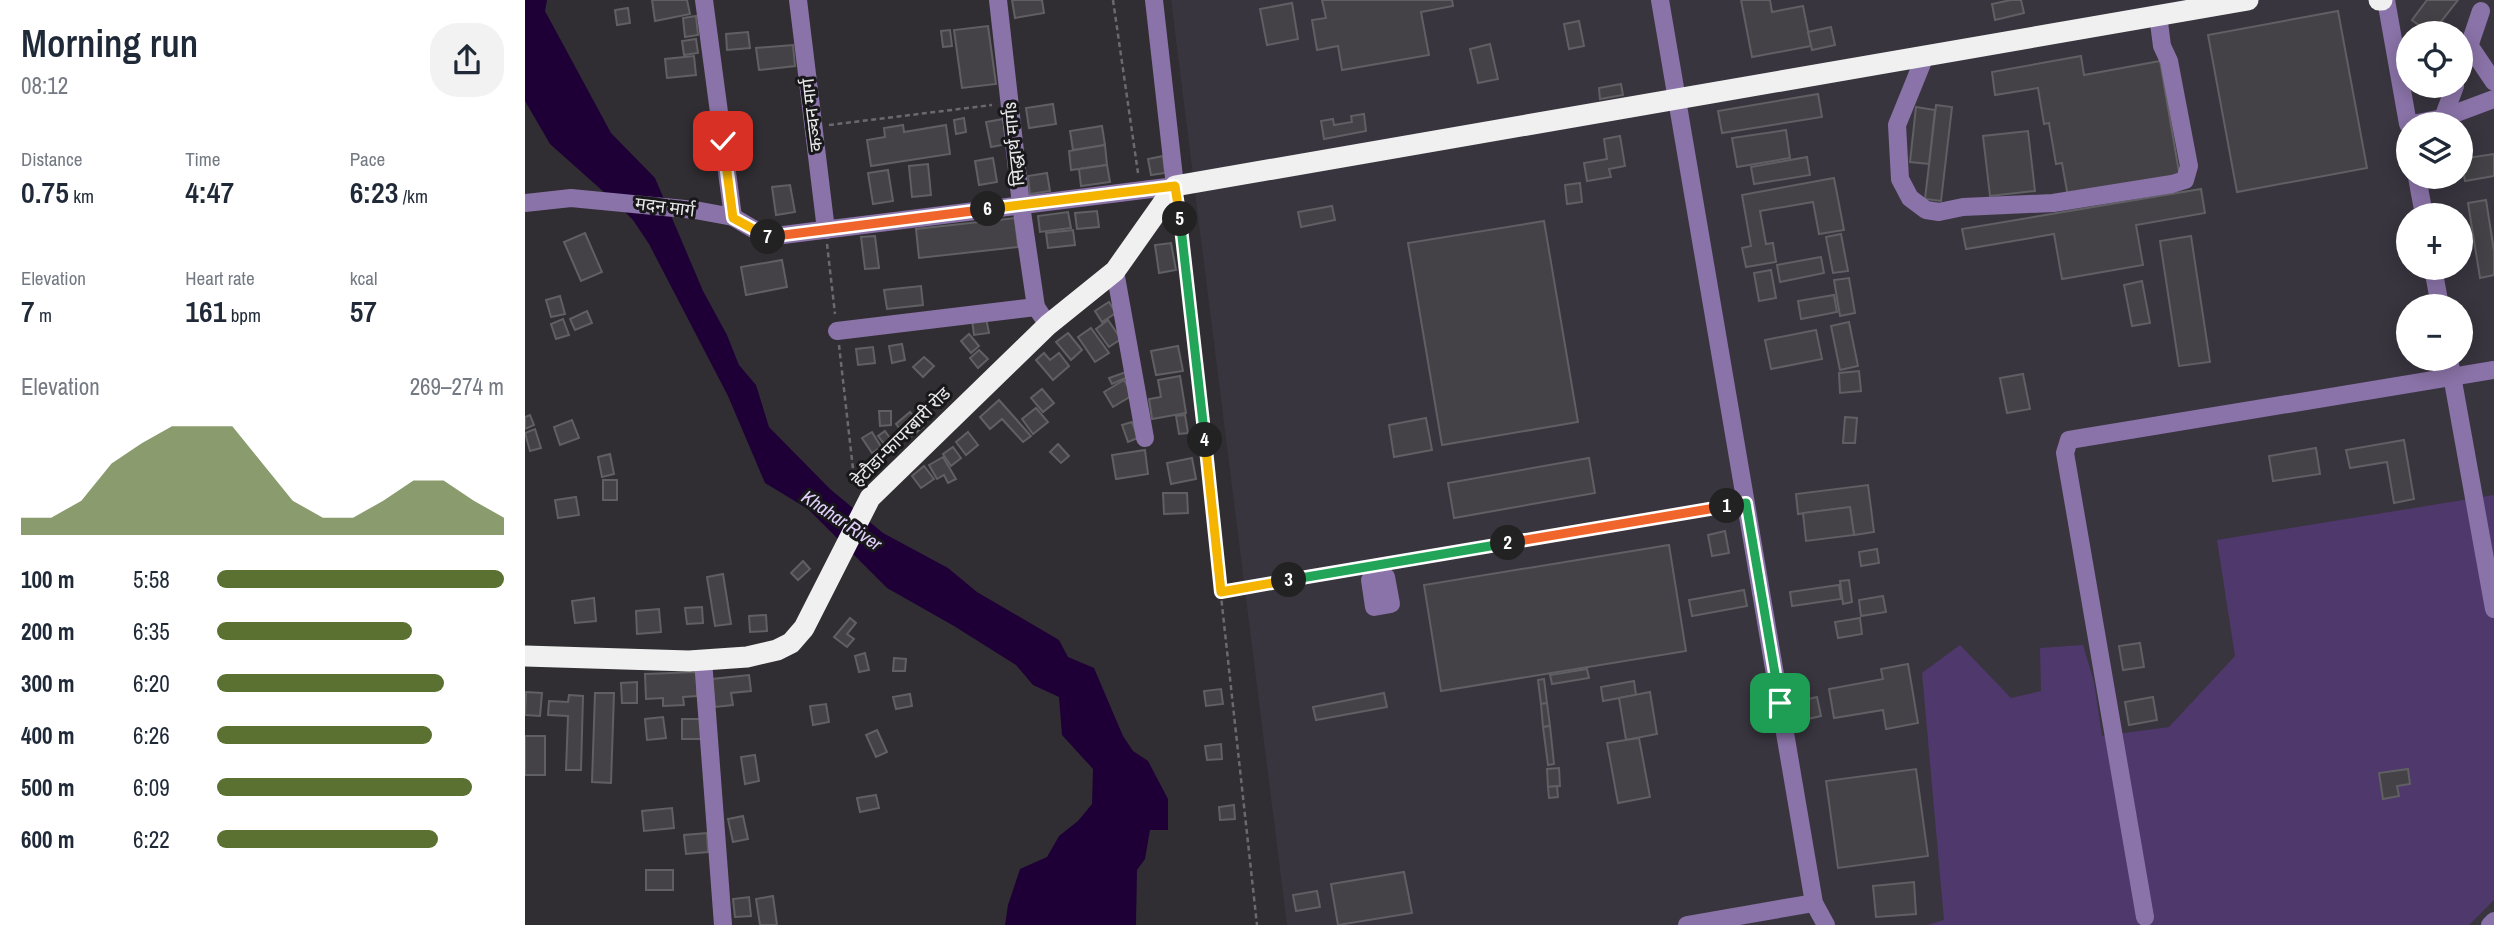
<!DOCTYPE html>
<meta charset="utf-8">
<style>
:root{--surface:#fff;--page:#f2f2f3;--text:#1f2937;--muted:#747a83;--accent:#5a7131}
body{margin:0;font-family:"Archivo Narrow","Noto Sans Devanagari",sans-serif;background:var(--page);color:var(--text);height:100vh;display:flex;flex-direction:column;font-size:26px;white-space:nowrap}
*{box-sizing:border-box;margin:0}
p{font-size:23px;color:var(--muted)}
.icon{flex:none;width:38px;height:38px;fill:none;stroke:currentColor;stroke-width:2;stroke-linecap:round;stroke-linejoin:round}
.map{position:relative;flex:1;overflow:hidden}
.drawer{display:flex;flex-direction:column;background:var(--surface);width:525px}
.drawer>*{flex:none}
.controls{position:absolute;left:1871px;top:21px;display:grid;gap:14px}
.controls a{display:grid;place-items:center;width:77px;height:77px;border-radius:50%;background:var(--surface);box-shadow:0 4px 18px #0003;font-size:35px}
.pin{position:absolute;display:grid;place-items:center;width:60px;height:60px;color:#fff;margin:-30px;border-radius:14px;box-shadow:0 4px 10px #0006}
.km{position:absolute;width:35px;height:35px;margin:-18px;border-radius:50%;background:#222;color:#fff;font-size:19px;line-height:35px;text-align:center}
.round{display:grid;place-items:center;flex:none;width:74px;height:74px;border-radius:28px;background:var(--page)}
.summary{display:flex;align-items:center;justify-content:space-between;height:119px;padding:0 21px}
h1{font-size:38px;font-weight:600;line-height:52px}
.metrics{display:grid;grid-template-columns:repeat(3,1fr);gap:10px;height:119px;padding:7px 21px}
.metrics div{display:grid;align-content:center}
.metrics b{font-size:30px;font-weight:600}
.metrics small{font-size:19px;font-weight:400}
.metrics p{font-size:19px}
.chart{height:196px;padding:14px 21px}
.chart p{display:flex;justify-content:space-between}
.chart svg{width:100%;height:126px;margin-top:7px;fill:var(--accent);opacity:.7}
ul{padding:0 21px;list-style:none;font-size:23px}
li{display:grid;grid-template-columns:112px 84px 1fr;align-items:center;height:52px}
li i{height:18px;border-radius:9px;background:var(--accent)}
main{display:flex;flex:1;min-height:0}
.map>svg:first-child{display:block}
</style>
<main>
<section class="drawer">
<div class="summary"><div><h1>Morning run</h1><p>08:12</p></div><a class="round"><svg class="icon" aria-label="share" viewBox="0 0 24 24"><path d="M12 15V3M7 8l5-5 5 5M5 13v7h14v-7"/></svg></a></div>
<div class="metrics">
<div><p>Distance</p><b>0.75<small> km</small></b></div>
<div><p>Time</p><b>4:47</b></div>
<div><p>Pace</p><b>6:23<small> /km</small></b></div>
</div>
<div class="metrics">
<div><p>Elevation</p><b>7<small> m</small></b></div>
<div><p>Heart rate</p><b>161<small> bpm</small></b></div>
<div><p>kcal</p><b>57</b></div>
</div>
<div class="chart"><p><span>Elevation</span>269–274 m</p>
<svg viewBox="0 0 160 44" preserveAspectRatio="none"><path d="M0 44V38L10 38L20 32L30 19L40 12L50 6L60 6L70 6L80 19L90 32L100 38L110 38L120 32L130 25L140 25L150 32L160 38V44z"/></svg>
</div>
<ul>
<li><b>100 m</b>5:58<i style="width:100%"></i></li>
<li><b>200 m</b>6:35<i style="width:68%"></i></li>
<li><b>300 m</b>6:20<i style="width:79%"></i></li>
<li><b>400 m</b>6:26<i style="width:75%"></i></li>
<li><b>500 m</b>6:09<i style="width:89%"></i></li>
<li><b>600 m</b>6:22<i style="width:77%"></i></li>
</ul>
</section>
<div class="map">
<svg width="1969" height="925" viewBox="0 0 1969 925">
<rect width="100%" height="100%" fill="#302e32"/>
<path fill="#39353f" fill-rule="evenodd" d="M 646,0 L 1969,0 L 1969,925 L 762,925 ZM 1883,33 L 1936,33 L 1936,86 L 1883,86 ZM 1883,124 L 1936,124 L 1936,177 L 1883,177 ZM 1883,215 L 1936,215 L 1936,268 L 1883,268 ZM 1883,306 L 1936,306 L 1936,359 L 1883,359 Z"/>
<polygon fill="#4f386b" points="1969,495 1969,900 1944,925 1402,925 1419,920 1397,673 1435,645 1486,698 1516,691 1515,648 1558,645 1569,682 1577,736 1644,727 1710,656 1692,540"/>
<polygon fill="#1e0037" points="0,0 22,0 20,11 86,133 130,178 178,291 202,335 214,365 231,385 244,427 305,489 358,533 423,568 452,592 534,640 543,657 569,668 598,736 608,751 623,761 643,799 643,830 625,830 620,859 612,870 611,925 480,925 483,905 495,869 522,857 534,836 553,821 567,804 568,769 537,735 534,697 508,685 491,665 429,626 362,588 283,509 240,483 203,396 124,244 108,220 89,201 25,144 0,101"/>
<g fill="#444246" stroke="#605f63" stroke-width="2">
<polygon points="127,0 162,0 165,14 130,21"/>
<polygon points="487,0 517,0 519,13 490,18"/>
<polygon points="797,0 927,0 928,6 896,12 904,55 817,70 813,46 792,50 787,20 801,18"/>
<polygon points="1216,0 1245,0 1247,12 1278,6 1286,46 1227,57"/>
<polygon points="1486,0 1496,0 1499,13 1470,20 1467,4"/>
<polygon points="1902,0 1933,0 1907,33 1904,33 1887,20"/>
<polygon points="767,3 773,39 742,45 735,9"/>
<polygon points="103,8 105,23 92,25 90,10"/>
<polygon points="1813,11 1842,168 1712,192 1683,35"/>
<polygon points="171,16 173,35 160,37 158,18"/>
<polygon points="1054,21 1059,46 1044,49 1039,24"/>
<polygon points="463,26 471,84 437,88 429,30"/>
<polygon points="1306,27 1310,45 1287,50 1283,32"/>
<polygon points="425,30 427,46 418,47 416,31"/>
<polygon points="223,32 225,48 202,50 201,34"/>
<polygon points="171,39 173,53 159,55 157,41"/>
<polygon points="965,44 973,79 953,83 945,49"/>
<polygon points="268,45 270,66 234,70 231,48"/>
<polygon points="169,56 171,75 142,78 140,59"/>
<polygon points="1556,56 1559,75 1635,61 1655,178 1543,197 1537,163 1531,164 1524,123 1519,124 1513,88 1470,95 1467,72"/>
<polygon points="1096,84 1098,95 1075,99 1074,88"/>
<polygon points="1293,94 1297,117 1197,133 1193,111"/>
<polygon points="528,104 531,124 504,128 501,108"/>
<polygon points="1411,105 1427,107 1416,201 1400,199"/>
<polygon points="1391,107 1410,110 1404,164 1385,162"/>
<polygon points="839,114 841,131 799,139 796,121 808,119 809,125 827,122 826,116"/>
<polygon points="439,118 441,132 431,134 429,120"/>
<polygon points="478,119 482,144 466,147 461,122"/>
<polygon points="378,125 379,132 421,125 425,154 346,166 342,140 360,137 359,128"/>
<polygon points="577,126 580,145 548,150 545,131"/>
<polygon points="1261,130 1265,158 1212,167 1207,138"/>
<polygon points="1503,131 1510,191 1465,196 1458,136"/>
<polygon points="1095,136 1100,166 1084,169 1086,177 1062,181 1059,163 1082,159 1079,139"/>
<polygon points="580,145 582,165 546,170 544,151"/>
<polygon points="1969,154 1969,176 1940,181 1936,159"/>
<polygon points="638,156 640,173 626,175 623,159"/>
<polygon points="1282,157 1285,175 1229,184 1226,167"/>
<polygon points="468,158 472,182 454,185 450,161"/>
<polygon points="403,164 406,195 387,197 384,166"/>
<polygon points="582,165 585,182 556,186 554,169"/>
<polygon points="363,170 368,201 348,204 343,173"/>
<polygon points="522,173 525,191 505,194 503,176"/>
<polygon points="1309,178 1319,230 1294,234 1288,202 1235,211 1241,244 1248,243 1251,262 1221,267 1217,248 1226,246 1217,195"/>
<polygon points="1055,183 1057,202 1042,204 1040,185"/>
<polygon points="265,185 270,212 251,215 247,187"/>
<polygon points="1676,189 1680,213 1611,225 1618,265 1537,279 1529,234 1441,249 1437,229"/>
<polygon points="1961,200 1969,251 1969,275 1955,278 1943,203"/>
<polygon points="807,206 810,220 776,227 773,212"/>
<polygon points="572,211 574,227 552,229 550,213"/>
<polygon points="543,212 546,228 515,232 513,216"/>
<polygon points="490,218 493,247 394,258 391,229"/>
<polygon points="1019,221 1053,422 917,445 883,243"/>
<polygon points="548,230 550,245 523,248 521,233"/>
<polygon points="60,233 77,272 56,281 39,242"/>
<polygon points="1316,234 1323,271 1308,273 1301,237"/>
<polygon points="350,236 354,268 340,269 336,237"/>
<polygon points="1666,236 1685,362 1654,366 1635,241"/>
<polygon points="646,243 651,270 634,273 630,245"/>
<polygon points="1296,257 1299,273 1255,282 1252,265"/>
<polygon points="257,260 262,287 221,295 216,267"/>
<polygon points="1246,270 1251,298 1234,301 1229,273"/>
<polygon points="1324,278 1330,313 1315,316 1309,280"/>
<polygon points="1617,281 1625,323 1607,326 1599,285"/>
<polygon points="396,286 398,305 362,309 359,290"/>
<polygon points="1309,295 1312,312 1276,319 1273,301"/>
<polygon points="35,296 40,314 26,317 21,300"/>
<polygon points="584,302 591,313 577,322 570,311"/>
<polygon points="62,311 67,323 50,330 45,319"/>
<polygon points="461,318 464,333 449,335 447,320"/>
<polygon points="38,319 44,335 31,339 26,324"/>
<polygon points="583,320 596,339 584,347 571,329"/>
<polygon points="1324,322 1333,366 1315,370 1306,326"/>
<polygon points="566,328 584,353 570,362 553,337"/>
<polygon points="1291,330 1297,359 1246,369 1240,340"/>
<polygon points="543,333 557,350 546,360 531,342"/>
<polygon points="444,334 454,346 446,353 436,341"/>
<polygon points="377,344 380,360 367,363 364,346"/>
<polygon points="653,346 658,371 631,375 626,351"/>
<polygon points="348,347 350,363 333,365 331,349"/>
<polygon points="454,350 463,359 453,368 445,358"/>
<polygon points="519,353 525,360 534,353 544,366 528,380 511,360"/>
<polygon points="399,357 409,366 398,377 388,367"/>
<polygon points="1334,371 1336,391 1315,393 1314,373"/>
<polygon points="601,372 603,377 587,384 584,378"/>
<polygon points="1498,374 1505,409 1482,413 1475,378"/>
<polygon points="655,376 661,413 627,419 624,399 636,397 633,380"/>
<polygon points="599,380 608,395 588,407 579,392"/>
<polygon points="517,389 529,403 518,412 506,398"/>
<polygon points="474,400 506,436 498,442 477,419 465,429 455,417"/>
<polygon points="511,408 523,422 508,434 497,419"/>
<polygon points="354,411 366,411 366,425 355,426"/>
<polygon points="385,412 398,427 383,439 371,424"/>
<polygon points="5,415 9,425 0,429 0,417"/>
<polygon points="660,415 663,433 654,434 651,416"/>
<polygon points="1320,417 1332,418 1330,443 1318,443"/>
<polygon points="901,418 907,450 869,457 864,425"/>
<polygon points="47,420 54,438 35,445 29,427"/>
<polygon points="607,422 613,438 603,442 597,425"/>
<polygon points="10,429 16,448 5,451 0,433"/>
<polygon points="360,431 367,441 361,446 353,436"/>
<polygon points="347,432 356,447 347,453 337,438"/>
<polygon points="443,432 453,445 441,455 431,442"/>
<polygon points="1879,440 1889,499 1869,503 1862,462 1825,468 1821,450"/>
<polygon points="533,444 544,456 536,463 525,452"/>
<polygon points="428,447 436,458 426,466 418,454"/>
<polygon points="1791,448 1795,474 1748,481 1744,456"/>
<polygon points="620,450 623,474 591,479 587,455"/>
<polygon points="85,454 89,474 77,477 73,457"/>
<polygon points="418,457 431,479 423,483 419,475 412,479 404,465"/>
<polygon points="667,458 671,479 646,484 642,463"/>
<polygon points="1064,458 1070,493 929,518 923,483"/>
<polygon points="399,466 409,479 396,488 387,476"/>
<rect x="78" y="480" width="14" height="20"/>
<polygon points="1343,485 1349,532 1329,535 1325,507 1273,514 1271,494"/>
<polygon points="638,493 662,493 663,513 639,514"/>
<polygon points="51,497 54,515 33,518 30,500"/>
<polygon points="1325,507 1329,535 1281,541 1278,513"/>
<polygon points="1200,531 1204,553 1187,556 1183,535"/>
<polygon points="1144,545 1161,651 916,691 899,585"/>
<polygon points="1352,549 1354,563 1336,566 1334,552"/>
<polygon points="278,561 285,569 273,580 266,573"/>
<polygon points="198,574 206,624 190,626 182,577"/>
<polygon points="1324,580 1327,602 1318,604 1315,581"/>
<polygon points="1314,585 1316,599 1267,606 1265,592"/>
<polygon points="1219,590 1222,606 1167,616 1164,600"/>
<polygon points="1358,596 1361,612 1336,616 1334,600"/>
<polygon points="69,598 71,621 50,623 47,601"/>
<polygon points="177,607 178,623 162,624 160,608"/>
<polygon points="134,609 136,632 112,634 111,611"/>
<polygon points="241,615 242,631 225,632 224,616"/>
<polygon points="325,618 331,623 322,634 329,639 322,647 309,637"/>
<polygon points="1335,618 1337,634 1313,638 1310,622"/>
<polygon points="1615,643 1619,667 1598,670 1594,646"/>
<polygon points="340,653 344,670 334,672 330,656"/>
<polygon points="369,658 381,659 380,671 368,671"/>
<polygon points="1383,664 1393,723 1361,729 1358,710 1309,718 1304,689 1358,679 1356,669"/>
<polygon points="1062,669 1064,678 1027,684 1025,675"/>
<polygon points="172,672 172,696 158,697 159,705 138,706 138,698 121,699 120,674"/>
<polygon points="224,675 226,691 206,693 208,705 190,707 187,679"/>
<polygon points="1019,679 1022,703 1016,704 1013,680"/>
<polygon points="1109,681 1111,695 1078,701 1076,687"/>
<polygon points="112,682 112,703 97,703 96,683"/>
<polygon points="696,689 698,704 681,706 679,691"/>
<polygon points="1,692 17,693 15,716 0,715"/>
<polygon points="1125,692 1132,734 1101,740 1094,698"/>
<polygon points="70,693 89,693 86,783 67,782"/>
<polygon points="859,693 862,707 791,720 788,707"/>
<polygon points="385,694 387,706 371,709 368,697"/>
<polygon points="44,695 58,696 56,770 41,770 43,716 23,715 24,701 43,702"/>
<polygon points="1292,697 1296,716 1283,719 1279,700"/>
<polygon points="1628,697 1632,720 1604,725 1600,702"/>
<polygon points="1022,703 1025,726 1018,727 1016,704"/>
<polygon points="301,704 304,722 288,725 285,706"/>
<polygon points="138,717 141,738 122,740 120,719"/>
<rect x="157" y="719" width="19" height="20"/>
<polygon points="1025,726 1029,764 1023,765 1018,727"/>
<polygon points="352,730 362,752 351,757 341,735"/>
<rect x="0" y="736" width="20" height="39"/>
<polygon points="1114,738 1125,797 1093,803 1082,743"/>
<polygon points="696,744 697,759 682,760 680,746"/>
<polygon points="230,755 234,781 220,784 216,757"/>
<polygon points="1034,768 1035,786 1023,787 1022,769"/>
<polygon points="1391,769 1403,856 1313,868 1301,781"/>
<polygon points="1883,769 1885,784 1872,786 1874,796 1858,799 1854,773"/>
<polygon points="1032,786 1033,797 1024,798 1023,787"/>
<polygon points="351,795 354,808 335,812 332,798"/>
<polygon points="709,805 710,819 695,820 694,807"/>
<polygon points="147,808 149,828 119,831 117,811"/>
<polygon points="218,816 223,839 208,842 203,819"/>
<polygon points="182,833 183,852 161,854 159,835"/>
<rect x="121" y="870" width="27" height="20"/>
<polygon points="879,872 887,913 813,925 806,884"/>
<polygon points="1389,882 1391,914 1351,917 1348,886"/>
<polygon points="792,891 795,907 771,911 768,895"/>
<polygon points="248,896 252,925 235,925 231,899"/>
<polygon points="224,897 226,916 210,917 208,899"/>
</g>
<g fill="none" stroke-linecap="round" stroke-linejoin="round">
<g stroke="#6b696d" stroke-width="2.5" stroke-dasharray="5 3.5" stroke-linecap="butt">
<polyline points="588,0 613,173"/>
<polyline points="304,125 467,105"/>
<polyline points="654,212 732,925"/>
<polyline points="302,244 310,314"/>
<polyline points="314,345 328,469 336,483"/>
<polyline points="868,562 1207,505"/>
<polyline points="696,592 834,568"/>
</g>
<g stroke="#8a73a8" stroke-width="18">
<polyline points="179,0 208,217"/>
<polyline points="273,0 301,230"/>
<polyline points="473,0 496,205 511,307 523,325"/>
<polyline points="1135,0 1289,903 1301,925"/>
<polyline points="1861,0 1883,124"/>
<polyline points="1944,45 1969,82"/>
<polyline points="1400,56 1372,125 1375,179 1385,198 1401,210 1414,212 1438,207 1528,203 1647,184 1660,180 1664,166 1644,61 1637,46 1633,15"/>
<polyline points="1936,70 1956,11"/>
<polyline points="1918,118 1930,86"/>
<polyline points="1887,124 1918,118 1969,99"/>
<polyline points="1892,177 1899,215"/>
<polyline points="0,203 46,198 170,210 208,217 242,237 650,186 629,0"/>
<polyline points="1908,268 1915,306"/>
<polyline points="590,271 620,438"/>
<polyline points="312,331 511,307"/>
<polyline points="1924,359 1969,609"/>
<polygon points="861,577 866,604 849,607 845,580"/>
<polyline points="178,660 198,925"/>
<polyline points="1620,917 1540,453 1544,440 1969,370"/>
<polyline points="1162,925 1289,903"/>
<polyline points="1965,925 1969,921"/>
</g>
<g stroke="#f0f0f0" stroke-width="21">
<polyline points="1854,0 1857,0"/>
<polyline points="0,656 164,661 222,657 252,650 266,643 279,628 345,498 523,325 590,271 650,186 1723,0"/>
</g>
</g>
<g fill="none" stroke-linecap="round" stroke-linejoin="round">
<defs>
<polyline id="split-1" points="1202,506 1221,503 1255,703"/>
<polyline id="split-2" points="983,543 1202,506"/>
<polyline id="split-3" points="764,580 983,543"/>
<polyline id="split-4" points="680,440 696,592 764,580"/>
<polyline id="split-5" points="655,219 680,440"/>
<polyline id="split-6" points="463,209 650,186 655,219"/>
<polyline id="split-7" points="243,237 463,209"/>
<polyline id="split-8" points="198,141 208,218 243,237"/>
</defs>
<use href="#split-1" stroke="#fff" stroke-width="14"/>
<use href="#split-2" stroke="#fff" stroke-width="14"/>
<use href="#split-3" stroke="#fff" stroke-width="14"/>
<use href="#split-4" stroke="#fff" stroke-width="14"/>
<use href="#split-5" stroke="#fff" stroke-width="14"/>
<use href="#split-6" stroke="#fff" stroke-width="14"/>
<use href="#split-7" stroke="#fff" stroke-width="14"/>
<use href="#split-8" stroke="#fff" stroke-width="14"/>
<use href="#split-1" stroke="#22a559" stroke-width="9"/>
<use href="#split-2" stroke="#f0652b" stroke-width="9"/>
<use href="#split-3" stroke="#22a559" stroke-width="9"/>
<use href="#split-4" stroke="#f5b400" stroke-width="9"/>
<use href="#split-5" stroke="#22a559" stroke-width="9"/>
<use href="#split-6" stroke="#f5b400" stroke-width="9"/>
<use href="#split-7" stroke="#f0652b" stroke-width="9"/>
<use href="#split-8" stroke="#f5b400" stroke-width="9"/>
</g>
<g text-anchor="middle" stroke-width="6" stroke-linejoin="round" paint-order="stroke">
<g font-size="18" fill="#e9e8ea" stroke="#181719">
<text transform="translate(287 115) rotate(-97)" y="6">कञ्चन मार्ग</text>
<text transform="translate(489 144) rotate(-96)" y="6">सिद्धार्थ मार्गs</text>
<text transform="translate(140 207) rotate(7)" y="6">मदन मार्ग</text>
<text transform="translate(376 437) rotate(-45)" y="6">हेटौडा-फापरबारी रोड</text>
</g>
<g font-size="19" font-style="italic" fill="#e2d1fc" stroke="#181719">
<text transform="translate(317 520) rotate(34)" y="7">Khahar River</text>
</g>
</g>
</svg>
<div class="controls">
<a><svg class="icon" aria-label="locate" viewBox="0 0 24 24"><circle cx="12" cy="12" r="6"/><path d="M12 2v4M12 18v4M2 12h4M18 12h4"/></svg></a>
<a><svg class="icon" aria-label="layers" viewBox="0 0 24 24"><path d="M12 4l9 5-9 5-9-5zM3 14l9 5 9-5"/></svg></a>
<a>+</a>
<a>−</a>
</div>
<div class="pin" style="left:1255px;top:703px;background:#1e9e55"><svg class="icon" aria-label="arrive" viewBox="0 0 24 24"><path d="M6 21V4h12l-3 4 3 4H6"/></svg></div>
<div class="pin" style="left:198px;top:141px;background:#d93025"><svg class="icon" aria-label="check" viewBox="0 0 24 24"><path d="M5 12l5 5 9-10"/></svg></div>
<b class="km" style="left:1202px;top:506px">1</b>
<b class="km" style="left:983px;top:543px">2</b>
<b class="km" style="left:764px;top:580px">3</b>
<b class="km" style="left:680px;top:440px">4</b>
<b class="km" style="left:655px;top:219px">5</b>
<b class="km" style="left:463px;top:209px">6</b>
<b class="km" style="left:243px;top:237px">7</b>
</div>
</main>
